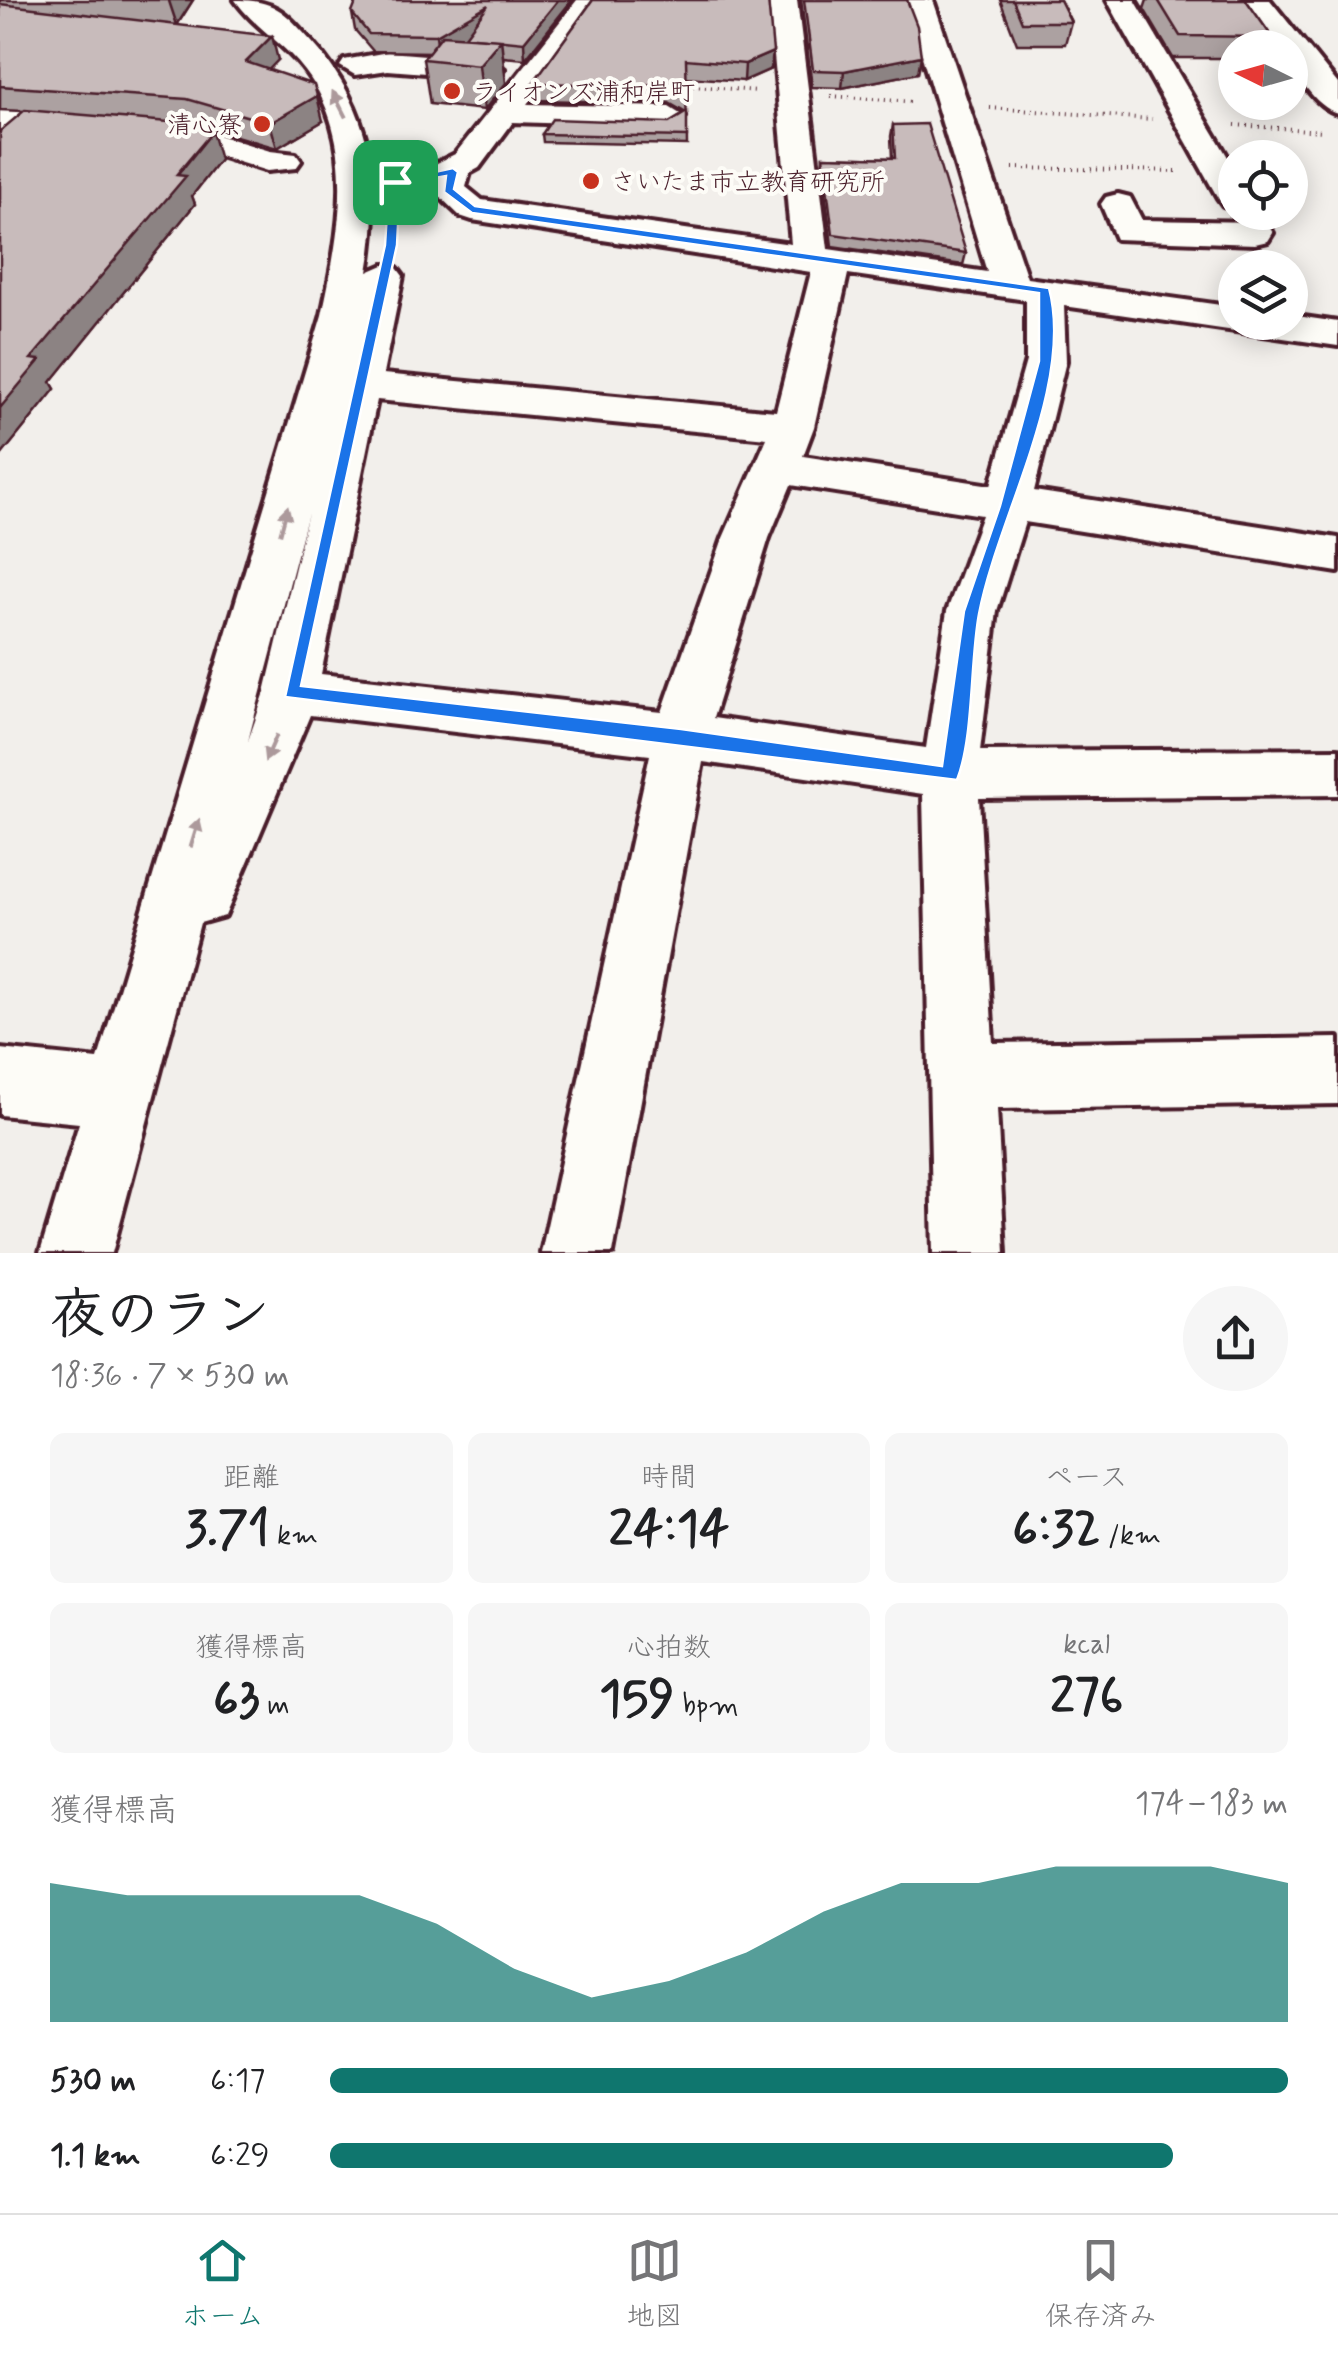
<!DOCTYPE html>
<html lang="ja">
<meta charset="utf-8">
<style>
:root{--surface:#fff;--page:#f6f6f6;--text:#202124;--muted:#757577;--line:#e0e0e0;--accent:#0f766e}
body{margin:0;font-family:Mynerve,"Klee One",sans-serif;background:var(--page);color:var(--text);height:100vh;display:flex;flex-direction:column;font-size:38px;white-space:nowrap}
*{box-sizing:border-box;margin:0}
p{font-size:32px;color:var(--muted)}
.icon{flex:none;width:55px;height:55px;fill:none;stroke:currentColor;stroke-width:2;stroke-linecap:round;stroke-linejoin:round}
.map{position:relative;height:1253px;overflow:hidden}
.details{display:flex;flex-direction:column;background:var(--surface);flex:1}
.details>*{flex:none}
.needle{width:65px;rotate:275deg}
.buttons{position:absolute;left:1218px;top:30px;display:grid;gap:20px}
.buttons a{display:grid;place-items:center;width:90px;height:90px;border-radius:50%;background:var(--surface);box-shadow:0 5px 25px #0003;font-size:50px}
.pin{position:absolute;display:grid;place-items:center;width:85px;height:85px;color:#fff;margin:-42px;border-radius:20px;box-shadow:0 5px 15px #0006}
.round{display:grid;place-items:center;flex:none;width:105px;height:105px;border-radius:52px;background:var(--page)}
.head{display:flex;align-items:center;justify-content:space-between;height:170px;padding:0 50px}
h1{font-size:55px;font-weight:700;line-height:75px}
.figures{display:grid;grid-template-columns:repeat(3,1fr);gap:15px;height:170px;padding:10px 50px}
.figures div{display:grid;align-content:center;border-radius:15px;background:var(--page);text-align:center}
.figures b{font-size:50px;font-weight:700}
.figures small{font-size:28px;font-weight:400}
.figures p{font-size:28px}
.chart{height:280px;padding:20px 50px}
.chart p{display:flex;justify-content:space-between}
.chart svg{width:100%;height:180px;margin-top:10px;fill:var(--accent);opacity:.7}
ul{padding:0 50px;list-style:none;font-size:32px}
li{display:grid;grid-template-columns:160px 120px 1fr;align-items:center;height:75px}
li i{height:25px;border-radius:12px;background:var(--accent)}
.menu{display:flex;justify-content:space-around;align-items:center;height:140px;border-top:2px solid var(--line);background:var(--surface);font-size:28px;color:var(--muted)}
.menu a{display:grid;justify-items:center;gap:5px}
.menu .active{color:var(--accent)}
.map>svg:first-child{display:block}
</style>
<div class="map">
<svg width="1338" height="1253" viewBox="0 0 1338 1253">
<rect width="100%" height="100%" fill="#f2efeb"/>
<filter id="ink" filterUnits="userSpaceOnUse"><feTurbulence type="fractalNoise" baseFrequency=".01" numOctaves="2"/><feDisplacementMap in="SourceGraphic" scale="20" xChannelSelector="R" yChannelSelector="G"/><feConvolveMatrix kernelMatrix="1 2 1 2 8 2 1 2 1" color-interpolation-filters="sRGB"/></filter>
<g filter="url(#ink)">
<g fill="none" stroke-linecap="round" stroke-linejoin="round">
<defs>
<g id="minor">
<path d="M 235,0 C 276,0 285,12 312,42 C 372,109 383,185 368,272 L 384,265 L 397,268 L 403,276 L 383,374 L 776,411 L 811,272 L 472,220 L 460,216 L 431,188 L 383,189 L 378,182 L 383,175 L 425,169 L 455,154 L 577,0 L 605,0 L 527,104 L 669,107 L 685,117 L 669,127 L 513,122 L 479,168 L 470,173 L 466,187 L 482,200 L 791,244 L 769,0 L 797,0 L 828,249 L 987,272 L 905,0 L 933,0 L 1027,278 L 1235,307 L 1235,322 L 1290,322 L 1290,315 L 1338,322 L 1338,346 L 1064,306 L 1066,361 L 1034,491 L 1338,538 L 1338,572 L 1025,522 L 997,611 L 980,751 L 1338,749 L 1338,795 L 979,798 L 993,1043 L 1338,1038 L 1338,1104 L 997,1109 L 1005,1253 L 933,1253 L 923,794 L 703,762 L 613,1253 L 541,1253 L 650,755 L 310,715 L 225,916 L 200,923 L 112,1253 L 40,1253 L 79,1123 L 0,1115 L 0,1049 L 98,1059 L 322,315 C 339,235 359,142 305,71 C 285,44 254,27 235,0 ZM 848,274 L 1026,300 L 1026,361 L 991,485 L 803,456 L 814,427 ZM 377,400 L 767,438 L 723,538 L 662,712 L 321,674 ZM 791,485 L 982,515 L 947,611 L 926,748 L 713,718 L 769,538 ZM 308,513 L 265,692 L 248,741 Z"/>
<polygon points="1107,0 1135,0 1235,169 1235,208 1223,205 1218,198"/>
<path d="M 1241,0 L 1270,0 L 1338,84 L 1338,113 C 1316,108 1290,70 1290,48 L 1278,48 Z"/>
<polygon points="388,52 489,60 504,69 489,78 388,70 355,75 340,66 344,60"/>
<polygon points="0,110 195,128 270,151 296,154 301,161 296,168 267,171 191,147 0,130"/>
<polygon points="1118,194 1130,197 1142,220 1255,222 1268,225 1273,233 1268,241 1255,244 1116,239 1101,204 1106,197"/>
</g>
</defs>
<use href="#minor" stroke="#4a1f2b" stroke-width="8"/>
<g stroke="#4a1f2b" stroke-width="4" stroke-dasharray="1 5" stroke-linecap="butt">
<polyline points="681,85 758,91"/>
<polyline points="831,96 913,102"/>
<polyline points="990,108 1152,119"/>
<polyline points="1235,125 1322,131"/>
<polyline points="1013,168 1180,171"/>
</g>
<use href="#minor" fill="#fdfcf7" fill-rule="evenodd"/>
</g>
<g fill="#aca1a1" stroke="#4a1f2b" stroke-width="2.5">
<polygon points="0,0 193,0 177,25 278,60 269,69 323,121 277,148 195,124 181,123 220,160 192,196 195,204 51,382 55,389 0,457 23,111 0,110"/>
<polygon points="572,0 525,59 503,57 506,83 484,110 430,104 423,59 429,52 373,51 355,30 352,13"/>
<polygon points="593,0 771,69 744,81 686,77 687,145 543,142 542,134 669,123 686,113 669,103 534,100 533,83"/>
<polygon points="801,0 907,0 921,56 918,73 842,88 812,87"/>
<polygon points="1000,0 1060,0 1071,22 1065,44 1017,44"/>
<polygon points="1147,0 1246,0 1272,37 1268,48 1235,48 1235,58 1173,58 1144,9"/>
<polygon points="893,125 966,253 963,265 832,246 822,167 823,156 892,158 891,136"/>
</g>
<g fill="#8c8383" stroke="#4a1f2b" stroke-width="2.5">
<polygon points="170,0 193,0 177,25 169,1"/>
<polygon points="558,0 572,0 525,59 524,42"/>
<polygon points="488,5 490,21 438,52 436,35"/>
<polygon points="272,36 278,60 253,86 246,62"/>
<polygon points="501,39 506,83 484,110 479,65"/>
<polygon points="773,52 771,69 744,81 745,64"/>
<polygon points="921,56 918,73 842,88 844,71"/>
<polygon points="317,96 323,121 277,148 270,123"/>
<polygon points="212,132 220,160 192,196 195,204 51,382 55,389 0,457 0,408 31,359"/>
</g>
<g fill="#c8bbbb" stroke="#4a1f2b" stroke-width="2.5">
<polygon points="357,0 558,0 524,42 465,36 488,5 436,35 369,34 352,13"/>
<polygon points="593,0 768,0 773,52 745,64 686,59 687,96 669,86 533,83"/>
<polygon points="804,0 907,0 917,26 921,56 844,71 813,70"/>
<polygon points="1013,0 1060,0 1071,22 1022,22"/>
<polygon points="1158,0 1246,0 1272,37 1180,36"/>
<polygon points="0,4 272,36 246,62 314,85 317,96 270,123 187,99 0,86"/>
<polygon points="442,35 501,39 479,65 423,59"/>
<polygon points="25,110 181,123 212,132 176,175 186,176 31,359 40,360 0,408 0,131"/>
<polygon points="687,112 687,137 542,134 552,119 669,123"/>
<polygon points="927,124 966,253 833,234 823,156 895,158 893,125"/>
</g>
<defs><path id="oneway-solid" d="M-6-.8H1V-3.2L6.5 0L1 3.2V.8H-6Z" transform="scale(2.5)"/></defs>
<g fill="#ac999b">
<use href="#oneway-solid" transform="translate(339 104) rotate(-117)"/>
<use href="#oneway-solid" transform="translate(284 520) rotate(-75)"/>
<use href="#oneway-solid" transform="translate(271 748) rotate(114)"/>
<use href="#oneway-solid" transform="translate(195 833) rotate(-73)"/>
</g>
</g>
<path fill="#1a73e8" stroke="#fff" stroke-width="2.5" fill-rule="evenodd" d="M 453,168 L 458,172 L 454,189 L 475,206 L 1049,288 C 1075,385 997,518 979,614 C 970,662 974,737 957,780 L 285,697 L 385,245 L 389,182 ZM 446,176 L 444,192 L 472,213 L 1039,293 L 1039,361 L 1000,506 L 964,611 L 942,766 L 681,729 L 301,686 L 397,245 L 400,184 Z"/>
<g fill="#c8321e" stroke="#fdfcf7" stroke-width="4">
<circle cx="452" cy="91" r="10"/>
<circle cx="262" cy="124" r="10"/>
<circle cx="591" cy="181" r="10"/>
</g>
<g text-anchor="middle" stroke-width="8" stroke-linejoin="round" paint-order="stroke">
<g font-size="25" fill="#4a1f2b" stroke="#fdfcf7" text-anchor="start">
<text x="472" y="100">ライオンズ浦和岸町</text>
<text x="242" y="133" text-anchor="end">清心寮</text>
<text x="611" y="190">さいたま市立教育研究所</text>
</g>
</g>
</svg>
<div class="buttons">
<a><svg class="needle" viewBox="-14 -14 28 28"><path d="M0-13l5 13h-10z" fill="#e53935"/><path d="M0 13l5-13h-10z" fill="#757577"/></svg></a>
<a><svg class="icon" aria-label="locate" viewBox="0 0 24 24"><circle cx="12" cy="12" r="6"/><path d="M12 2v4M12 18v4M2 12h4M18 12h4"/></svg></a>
<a><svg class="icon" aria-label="layers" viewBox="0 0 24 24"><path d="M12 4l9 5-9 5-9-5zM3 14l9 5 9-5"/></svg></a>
</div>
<div class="pin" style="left:395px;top:182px;background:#1e9e55"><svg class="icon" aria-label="arrive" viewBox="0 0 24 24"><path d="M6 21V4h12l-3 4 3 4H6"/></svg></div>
</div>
<section class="details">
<div class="head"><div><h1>夜のラン</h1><p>18:36 · 7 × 530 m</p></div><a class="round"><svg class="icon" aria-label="share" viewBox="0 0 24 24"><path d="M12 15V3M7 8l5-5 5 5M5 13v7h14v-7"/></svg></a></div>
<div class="figures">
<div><p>距離</p><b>3.71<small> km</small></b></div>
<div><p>時間</p><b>24:14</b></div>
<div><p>ペース</p><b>6:32<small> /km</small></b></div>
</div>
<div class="figures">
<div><p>獲得標高</p><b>63<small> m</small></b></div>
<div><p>心拍数</p><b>159<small> bpm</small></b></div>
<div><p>kcal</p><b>276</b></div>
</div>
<div class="chart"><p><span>獲得標高</span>174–183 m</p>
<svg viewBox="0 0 160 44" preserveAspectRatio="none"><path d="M0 44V10L10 13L20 13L30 13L40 13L50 20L60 31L70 38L80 34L90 27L100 17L110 10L120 10L130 6L140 6L150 6L160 10V44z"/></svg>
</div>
<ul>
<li><b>530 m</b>6:17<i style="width:100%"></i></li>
<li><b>1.1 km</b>6:29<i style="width:88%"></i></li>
</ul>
</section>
<nav class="menu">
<a class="active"><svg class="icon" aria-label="home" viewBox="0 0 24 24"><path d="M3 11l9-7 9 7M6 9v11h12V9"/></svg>ホーム</a>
<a><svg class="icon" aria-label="map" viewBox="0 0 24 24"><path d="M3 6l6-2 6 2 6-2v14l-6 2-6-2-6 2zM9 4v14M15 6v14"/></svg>地図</a>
<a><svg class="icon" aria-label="saved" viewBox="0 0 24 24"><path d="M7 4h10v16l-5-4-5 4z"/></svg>保存済み</a>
</nav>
